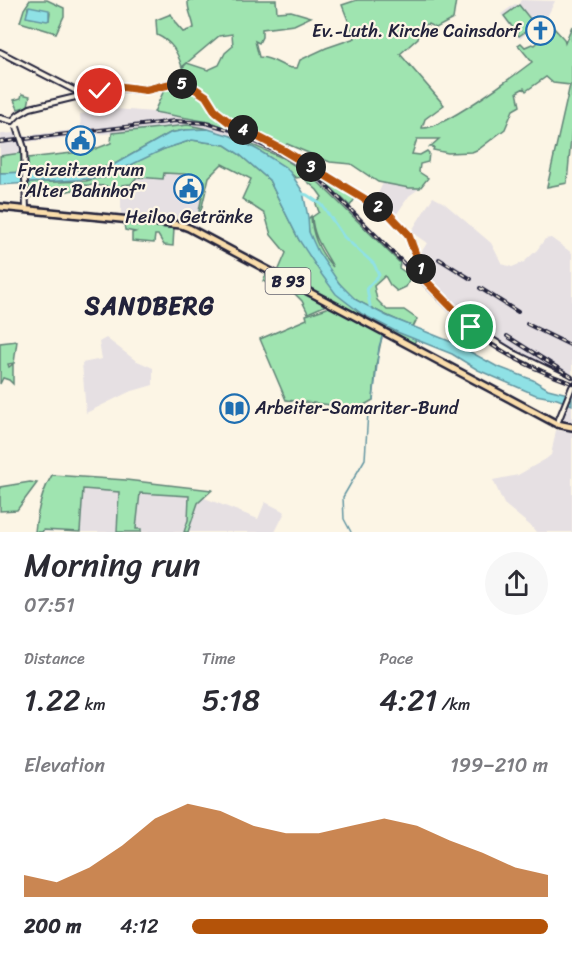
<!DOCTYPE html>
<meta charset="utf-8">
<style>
:root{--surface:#fff;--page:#f7f7f7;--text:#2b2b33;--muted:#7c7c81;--accent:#b45309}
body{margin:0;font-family:Sriracha,sans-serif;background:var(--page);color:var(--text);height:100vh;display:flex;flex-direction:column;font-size:22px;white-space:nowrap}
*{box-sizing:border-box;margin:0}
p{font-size:20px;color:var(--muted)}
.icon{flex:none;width:33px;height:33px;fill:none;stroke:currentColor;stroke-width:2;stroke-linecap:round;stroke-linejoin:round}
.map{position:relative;height:532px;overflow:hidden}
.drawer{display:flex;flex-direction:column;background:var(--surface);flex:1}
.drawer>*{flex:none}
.pin{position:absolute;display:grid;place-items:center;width:51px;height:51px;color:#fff;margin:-26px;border:3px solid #fff;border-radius:50%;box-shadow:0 2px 6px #0007}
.km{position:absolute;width:30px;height:30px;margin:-15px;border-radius:50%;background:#222;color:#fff;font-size:16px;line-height:30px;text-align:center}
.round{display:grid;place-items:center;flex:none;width:63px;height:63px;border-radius:32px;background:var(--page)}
.head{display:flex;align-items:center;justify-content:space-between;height:102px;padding:0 24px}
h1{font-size:33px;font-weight:600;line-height:45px}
.figures{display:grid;grid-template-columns:repeat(3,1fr);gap:9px;height:102px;padding:6px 24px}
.figures div{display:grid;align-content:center}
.figures b{font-size:30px;font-weight:600}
.figures small{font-size:16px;font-weight:400}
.figures p{font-size:16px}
.chart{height:168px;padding:12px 24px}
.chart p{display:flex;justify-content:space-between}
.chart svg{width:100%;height:108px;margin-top:6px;fill:var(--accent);opacity:.7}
ul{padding:0 24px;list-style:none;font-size:20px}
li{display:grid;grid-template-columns:96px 72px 1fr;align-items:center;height:45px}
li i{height:15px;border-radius:8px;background:var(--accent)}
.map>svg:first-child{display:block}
</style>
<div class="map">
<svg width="572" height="532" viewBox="0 0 572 532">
<rect width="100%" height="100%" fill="#fcf5e5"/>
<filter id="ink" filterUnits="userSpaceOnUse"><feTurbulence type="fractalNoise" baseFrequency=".0167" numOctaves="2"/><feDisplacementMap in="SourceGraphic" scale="12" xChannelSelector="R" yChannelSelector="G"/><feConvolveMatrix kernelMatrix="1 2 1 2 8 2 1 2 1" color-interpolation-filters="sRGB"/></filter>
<g filter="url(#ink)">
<g fill="#e6e0e3">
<polygon points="521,0 555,1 548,15 520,39 501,14 515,4 518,5"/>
<polygon points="116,109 154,112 214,123 237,132 298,161 331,187 457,316 454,318 328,190 237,137 188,125 27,142 21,153 0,156 0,135 2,134 23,132 22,136 81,129 80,114"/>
<polygon points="164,173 184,174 206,181 199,211 201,211 195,229 121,220 121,185 137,177 163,179"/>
<polygon points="383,183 409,188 420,188 409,196 394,218 373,204"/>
<polygon points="433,197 444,203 491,243 502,264 512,267 524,262 537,250 545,239 551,238 572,253 572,378 508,348 475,326 437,287 426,279 419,256 427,243 411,232"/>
<polygon points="106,338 135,360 153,368 153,385 129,392 86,413 82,363 102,359 99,342"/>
<polygon points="568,404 572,405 572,424 565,422 563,417"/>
<polygon points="556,430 572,432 572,532 536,532 532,527 504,504 493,480 518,475 546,459 551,455"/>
<polygon points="55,487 202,497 258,519 265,502 285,512 275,532 42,532 44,511"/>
</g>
<g fill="#9fe4b0" stroke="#608376" stroke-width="1.5" fill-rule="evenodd">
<path d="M 30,0 L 47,0 L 64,8 L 64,16 L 56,33 L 20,22 L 24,9 ZM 28,7 L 50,12 L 49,20 L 27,17 Z"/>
<path d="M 188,0 L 276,0 L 277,12 L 291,11 L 311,17 L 294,25 L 262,29 L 262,37 L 259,43 L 255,41 L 259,57 C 277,58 281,69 297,68 L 300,60 L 326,48 L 355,38 L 342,5 L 357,0 L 456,0 L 453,19 L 436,28 L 428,24 L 420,26 L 418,38 L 400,54 L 444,105 L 425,119 L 422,128 C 440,131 515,75 532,62 L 518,45 L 521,43 L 525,47 L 532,44 L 535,45 L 554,28 L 564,39 L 565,43 L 572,26 L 572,127 L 567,183 L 547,187 L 570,85 L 553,83 L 546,77 L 526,91 L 524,88 L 517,92 L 520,106 L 513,110 L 505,129 L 479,149 L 472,152 L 448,153 L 433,150 L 434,147 L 430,147 L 439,139 L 417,139 L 412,154 L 420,155 L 427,151 L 429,153 L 428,162 L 420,164 L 419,172 L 428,178 L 420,188 L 409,188 L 378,182 L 351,164 L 330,162 L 287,144 L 281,151 L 214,123 L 154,112 L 167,84 L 187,63 L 208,70 L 219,65 L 225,53 L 233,46 L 232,34 L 219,36 L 182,67 C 177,51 172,42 157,35 L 156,20 L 171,14 L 176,24 L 183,32 L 194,28 C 193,18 187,11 188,0 Z"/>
<polygon points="519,5 535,25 519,36 504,16"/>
<polygon points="22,94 30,96 28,106 18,109 14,100 21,98"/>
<polygon points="188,125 208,129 185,130 170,133 115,164 96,170 0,173 0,156 21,153 21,155 28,158 90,151 111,143 112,133"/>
<path d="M 231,136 L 283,158 L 314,178 L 400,263 L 399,268 L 409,275 L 409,281 L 406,287 L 397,291 L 390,285 L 385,276 L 374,286 L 377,300 L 387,310 L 404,310 L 417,319 L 413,327 C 394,319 376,311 358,301 C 342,291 314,252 309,233 C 308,229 308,223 308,219 L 311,216 C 312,236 320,253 333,267 C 324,250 313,238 312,217 L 319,212 L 316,204 L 322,197 L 317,190 L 302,177 L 296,178 C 277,160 255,148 231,136 Z"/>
<polygon points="192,140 225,145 239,154 269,180 299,240 354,307 362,314 416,339 413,346 313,291 308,290 277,274 286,253 271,235 265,214 242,199 251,179 222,164 209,177 201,211 199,211 205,181 184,174 164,173 163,179 137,177 131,184 122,185 121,193 107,192 107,186 82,185 77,189 64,192 63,188 49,189 48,194 25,198 25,183 86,181 122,171 142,158 164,149"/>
<polygon points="317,174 356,197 350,206"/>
<polygon points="124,223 174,228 173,246 164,245 158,235 155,235 154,243 132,241 132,233 135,232 125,230"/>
<polygon points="267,273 324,304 324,306 308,313 302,301 284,283 278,289 263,281"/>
<polygon points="331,304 383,332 376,365 373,400 359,408 286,400 260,339 307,319 306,315 327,308"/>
<polygon points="17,341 14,363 8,364 9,367 13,364 13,384 9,380 3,378 0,384 0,343"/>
<path d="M 52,475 L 126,480 L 212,490 L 198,503 L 188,532 L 184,532 L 188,520 L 189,496 L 140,493 L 136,529 L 141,529 L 141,532 L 117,532 L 119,492 L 83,489 L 80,532 L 43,530 L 42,532 L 35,532 C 37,512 41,493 52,475 Z"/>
<polygon points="30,482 37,483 17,510 0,511 0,487"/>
</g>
<g fill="#8fe1e5" stroke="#6395a1" stroke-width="1.5">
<polygon points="29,6 49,10 49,20 47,21 26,17"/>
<polygon points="208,129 231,136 258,150 285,167 290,172 303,192 308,217 309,232 318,252 339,283 356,300 387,316 454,343 496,366 533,380 548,389 572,395 572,405 557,399 536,395 478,370 452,354 397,332 362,314 336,294 322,275 299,240 269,180 239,154 225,145 192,140 164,149 104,178 0,185 0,173 96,170 115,164 170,133 185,130"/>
</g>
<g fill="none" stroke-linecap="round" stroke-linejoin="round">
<g stroke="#6395a1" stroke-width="1.5">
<polyline points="373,400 379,347 383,334"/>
<polyline points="351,532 344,519 343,497 365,459 368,412"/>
</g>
<polyline stroke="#8fe1e5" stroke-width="3" points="303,194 307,195 322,205 344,237 374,264 379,275 367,288 370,306"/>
<defs>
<g id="secondary">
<polyline points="0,52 76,91 80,96"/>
<polyline points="0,118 12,121"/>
<polyline points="12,121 18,115 30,108 113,88 146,90 157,88 167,84 179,82 188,85 206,96 216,112 235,126 283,150 388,213 408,234 425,280 471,327 514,353 572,381"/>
<polyline points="24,148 26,210"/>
<polyline points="557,424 572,387"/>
</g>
<polyline id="primary" points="0,207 181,225 189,228 557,424 572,427"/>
</defs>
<use href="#secondary" stroke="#22223b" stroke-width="8"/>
<use href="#primary" stroke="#22223b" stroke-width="10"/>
<use href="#secondary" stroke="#fcf5e5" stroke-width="4"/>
<use href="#primary" stroke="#faddab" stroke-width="5"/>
<defs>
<g id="rail">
<path d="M 0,142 L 175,121 L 206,123 L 231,130 L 287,157 L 318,177 L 458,318 C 488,348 532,369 572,383"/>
<polyline points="439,259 471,279"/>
<polyline points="480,288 518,312"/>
<polyline points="527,324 572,346"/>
<polyline points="507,336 572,377"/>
</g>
</defs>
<use href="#rail" stroke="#22223b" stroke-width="4"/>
<use href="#rail" stroke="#fcf5e5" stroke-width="1.5" stroke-dasharray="4.5" stroke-linecap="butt"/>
<defs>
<polyline id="secondary-bridge" points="17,127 24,148"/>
</defs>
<use href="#secondary-bridge" stroke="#22223b" stroke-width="8" stroke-linecap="butt"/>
<use href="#secondary-bridge" stroke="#fcf5e5" stroke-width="4"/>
</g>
</g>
<g fill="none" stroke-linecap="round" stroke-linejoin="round" filter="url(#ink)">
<defs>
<polyline id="route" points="100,91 123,87 146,90 179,82 197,90 206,96 216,112 229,122 283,150 388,213 408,234 425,280 471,327"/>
</defs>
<use href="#route" stroke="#fff" stroke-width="12"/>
<use href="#route" stroke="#b45309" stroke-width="8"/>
</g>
<defs>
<symbol id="church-ring" viewBox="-11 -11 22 22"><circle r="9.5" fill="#fcf5e5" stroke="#1f6fb2" stroke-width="1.5"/><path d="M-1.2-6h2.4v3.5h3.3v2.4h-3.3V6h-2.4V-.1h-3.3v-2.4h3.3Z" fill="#1f6fb2"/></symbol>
<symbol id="civic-ring" viewBox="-11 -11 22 22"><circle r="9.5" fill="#fcf5e5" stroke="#1f6fb2" stroke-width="1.5"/><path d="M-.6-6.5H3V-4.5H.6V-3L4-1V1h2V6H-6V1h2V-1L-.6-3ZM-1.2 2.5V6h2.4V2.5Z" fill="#1f6fb2"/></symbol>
<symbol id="library-ring" viewBox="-11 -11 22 22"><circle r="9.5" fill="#fcf5e5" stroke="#1f6fb2" stroke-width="1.5"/><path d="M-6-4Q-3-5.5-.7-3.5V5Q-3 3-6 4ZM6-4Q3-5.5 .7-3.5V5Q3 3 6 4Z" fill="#1f6fb2"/></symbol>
</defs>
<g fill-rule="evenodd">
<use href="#church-ring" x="524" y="14" width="33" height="33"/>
<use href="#civic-ring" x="64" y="124" width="33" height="33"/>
<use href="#civic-ring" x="172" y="172" width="33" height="33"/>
<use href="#library-ring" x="218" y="392" width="33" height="33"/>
</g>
<g text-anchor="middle" stroke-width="4.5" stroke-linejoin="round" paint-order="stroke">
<rect fill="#fcf5e5" stroke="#63616e" stroke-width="1.5" x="265.5" y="268" width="45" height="26" rx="4.5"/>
<g font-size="16" font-weight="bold" fill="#22223b">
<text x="288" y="287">B 93</text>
</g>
<g font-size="18" fill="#22223b" stroke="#fcf5e5">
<text x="520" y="37" text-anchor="end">Ev.-Luth. Kirche Cainsdorf</text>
<text x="81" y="176">Freizeitzentrum<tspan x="81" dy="21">"Alter Bahnhof"</tspan></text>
<text x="189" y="223">Heiloo Getränke</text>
<text x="255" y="414" text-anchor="start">Arbeiter-Samariter-Bund</text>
</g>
<g font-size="24" font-weight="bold" letter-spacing="1.5" fill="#22223b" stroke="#fcf5e5">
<text x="150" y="314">SANDBERG</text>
</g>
</g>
</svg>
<div class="pin" style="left:471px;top:327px;background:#1e9e55"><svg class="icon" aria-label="arrive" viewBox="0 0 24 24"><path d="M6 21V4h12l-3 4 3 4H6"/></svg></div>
<div class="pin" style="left:100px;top:91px;background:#d93025"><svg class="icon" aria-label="check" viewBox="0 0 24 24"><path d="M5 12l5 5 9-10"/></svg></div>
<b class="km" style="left:421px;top:269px">1</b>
<b class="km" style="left:378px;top:207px">2</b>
<b class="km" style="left:311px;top:167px">3</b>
<b class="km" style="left:243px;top:130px">4</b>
<b class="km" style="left:182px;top:84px">5</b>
</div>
<section class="drawer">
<div class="head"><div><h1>Morning run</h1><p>07:51</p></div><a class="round"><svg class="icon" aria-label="share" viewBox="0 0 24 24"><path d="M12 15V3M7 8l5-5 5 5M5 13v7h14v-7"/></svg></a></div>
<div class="figures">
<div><p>Distance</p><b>1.22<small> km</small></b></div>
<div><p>Time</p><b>5:18</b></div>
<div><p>Pace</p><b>4:21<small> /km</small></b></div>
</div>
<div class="chart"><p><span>Elevation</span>199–210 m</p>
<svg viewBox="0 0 160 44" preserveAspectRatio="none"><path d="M0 44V35L10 38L20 32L30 23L40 12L50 6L60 9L70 15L80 18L90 18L100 15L110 12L120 15L130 21L140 26L150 32L160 35V44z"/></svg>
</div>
<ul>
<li><b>200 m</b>4:12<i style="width:100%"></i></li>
</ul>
</section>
